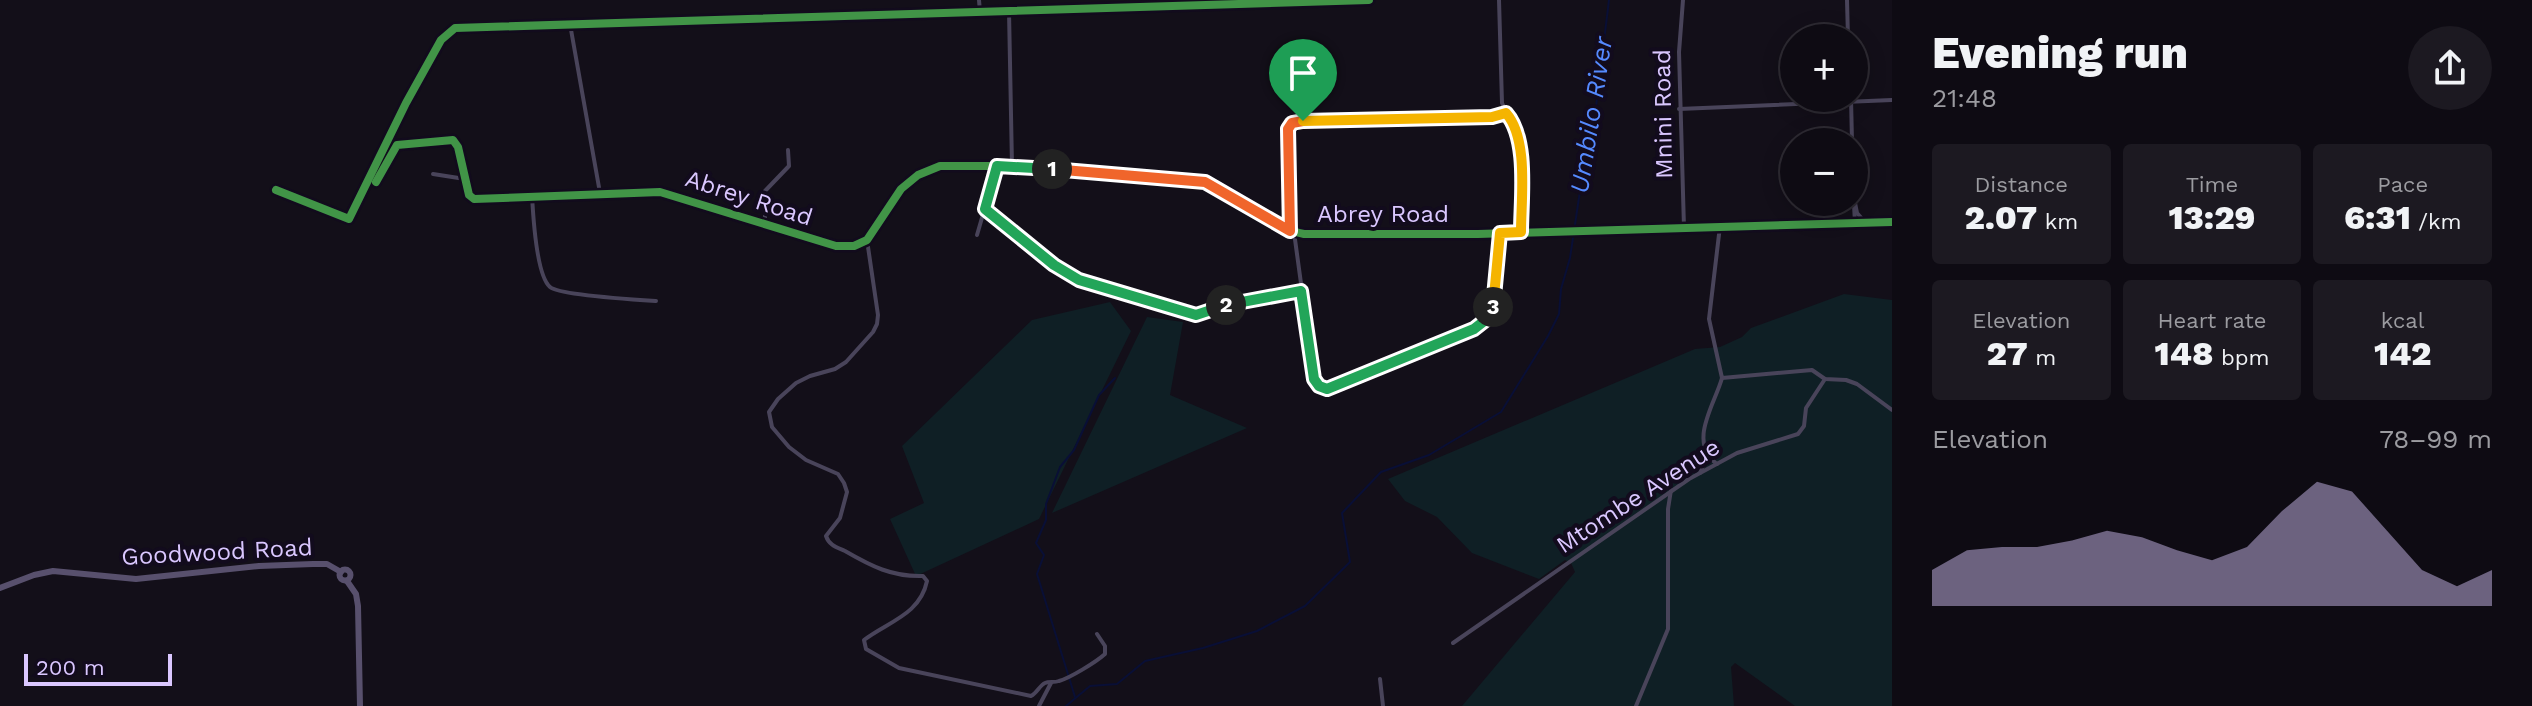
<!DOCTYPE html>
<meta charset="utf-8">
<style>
:root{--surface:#0e0b13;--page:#1c1921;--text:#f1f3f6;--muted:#9b9ba0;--line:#2e2b33;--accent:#9487ae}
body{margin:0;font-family:"Work Sans",sans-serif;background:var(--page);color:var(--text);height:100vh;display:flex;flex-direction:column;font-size:30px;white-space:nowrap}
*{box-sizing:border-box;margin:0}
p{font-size:26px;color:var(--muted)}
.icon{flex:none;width:44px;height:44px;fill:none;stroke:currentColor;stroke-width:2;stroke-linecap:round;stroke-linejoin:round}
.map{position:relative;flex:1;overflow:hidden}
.panel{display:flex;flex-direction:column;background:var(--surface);width:640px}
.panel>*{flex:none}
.tools{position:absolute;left:1780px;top:24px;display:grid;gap:16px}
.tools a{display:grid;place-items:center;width:88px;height:88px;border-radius:50%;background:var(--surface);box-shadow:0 4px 20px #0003,0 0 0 2px var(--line);font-size:40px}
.scale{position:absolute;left:24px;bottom:20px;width:148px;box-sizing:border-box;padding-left:8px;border:4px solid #dac7ff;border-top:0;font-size:22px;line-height:28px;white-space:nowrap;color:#dac7ff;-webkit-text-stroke:6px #120b1d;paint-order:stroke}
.pin{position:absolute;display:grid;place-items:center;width:68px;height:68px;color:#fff;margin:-82px -34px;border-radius:50% 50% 50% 0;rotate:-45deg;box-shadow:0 0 8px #0007}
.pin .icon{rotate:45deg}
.km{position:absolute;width:40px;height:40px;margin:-20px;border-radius:50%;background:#222;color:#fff;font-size:22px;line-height:40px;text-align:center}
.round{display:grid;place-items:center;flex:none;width:84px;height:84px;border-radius:42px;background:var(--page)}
.head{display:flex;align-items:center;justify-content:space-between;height:136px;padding:0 40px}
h1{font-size:44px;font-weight:800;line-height:60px}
.figures{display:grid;grid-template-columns:repeat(3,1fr);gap:12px;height:136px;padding:8px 40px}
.figures div{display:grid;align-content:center;border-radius:8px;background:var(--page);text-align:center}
.figures b{font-size:34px;font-weight:800}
.figures small{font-size:22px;font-weight:400}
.figures p{font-size:22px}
.chart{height:224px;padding:16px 40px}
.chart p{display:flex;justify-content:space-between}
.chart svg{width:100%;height:144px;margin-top:8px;fill:var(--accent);opacity:.7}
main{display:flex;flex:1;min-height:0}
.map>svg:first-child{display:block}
</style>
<main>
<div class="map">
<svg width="1892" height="706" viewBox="0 0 1892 706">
<rect width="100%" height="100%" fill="#130f19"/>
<g fill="#0f1f25">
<polygon points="1844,294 1892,300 1892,706 1795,706 1735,663 1731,667 1734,706 1462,706 1575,572 1571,563 1565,560 1539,579 1472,553 1437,517 1405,501 1388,479 1695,349 1720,347 1742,337 1751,328"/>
<polygon points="1110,302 1131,331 1039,519 916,576 890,519 924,503 902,446 1032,320"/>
<polygon points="1147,317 1183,322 1170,395 1247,428 1052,513"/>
</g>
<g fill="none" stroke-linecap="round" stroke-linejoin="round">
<g stroke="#090f36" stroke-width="2">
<polyline points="1075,697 1037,574 1044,555 1036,543 1046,520 1046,504 1060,467 1074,450 1099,395 1115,378"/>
<polyline points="1066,706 1090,686 1117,684 1145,661 1203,648 1257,631 1305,606 1350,562 1342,513 1381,472 1429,455 1501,412 1548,336 1559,314 1561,289 1570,258 1587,144 1596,107 1609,0"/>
</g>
<g stroke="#49445a" stroke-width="4">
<polyline points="979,0 980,12"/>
<polyline points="1499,0 1502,103 1517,134 1521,157 1521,232"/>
<polyline points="1683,0 1679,52 1684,228"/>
<polyline points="1847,0 1848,38"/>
<polyline points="1009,11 1012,166"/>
<polyline points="570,24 600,193"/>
<polyline points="1851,98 1852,142"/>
<polyline points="1679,109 1892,100"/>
<polyline points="433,174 465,179"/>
<path d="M 376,182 L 397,145 L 453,140 L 458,147 L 469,195 L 474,199 L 660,192 L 836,246 L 854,246 L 867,240 L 901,189 L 918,175 L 940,166 L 1012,166 L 1200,181 C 1239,190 1265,226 1304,234 L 1478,234 L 1892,222"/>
<polyline points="276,190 349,219 406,103 441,40 455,28 1369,0"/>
<path d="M 532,195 C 533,214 536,275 550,287 C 559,295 640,300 656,301"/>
<polyline points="1854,198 1857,213 1864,221"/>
<polyline points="1854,205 1855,223"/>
<polyline points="985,209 1044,257 1076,279 1191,314 1201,315 1225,305 1301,291"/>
<polyline points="765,225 765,191 789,166 788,150"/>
<polyline points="1720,226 1709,319 1722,378 1812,370 1825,379 1846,380 1857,384 1892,410"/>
<polyline points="1290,231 1288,129 1293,122 1492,117 1506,113"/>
<polyline points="1294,232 1314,379 1319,386 1327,389 1451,339 1474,329 1485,321 1493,305 1500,233"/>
<polyline points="977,235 997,166"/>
<path d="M 867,240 L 878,315 L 877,324 L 873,332 L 846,362 L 835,369 L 810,376 L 796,383 L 778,399 L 769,412 L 772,427 L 789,447 L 806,460 L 838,474 L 844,483 L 847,492 L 840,518 L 826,536 C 829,545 836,547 845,551 C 871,566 892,577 923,576 L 927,581 C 920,615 887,622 864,640 L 866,649 L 899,668 L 1031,696 C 1037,693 1040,685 1045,683 C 1049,681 1054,683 1059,681 C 1070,678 1096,662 1105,654 L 1105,646 L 1097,634"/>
<path d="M 1717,464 C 1687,442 1715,404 1722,378"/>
<polyline points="1700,473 1707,455"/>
<polyline points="1453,643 1689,479 1737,453 1798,434 1804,426 1806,408 1825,379"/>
<polyline points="1380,679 1383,706"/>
<polyline points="1039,706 1051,683"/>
<polyline points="1636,706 1668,629 1668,509 1671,490"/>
</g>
<g stroke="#58506d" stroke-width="6">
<circle cx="345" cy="575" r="5.5"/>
<polyline points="347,581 356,594 358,606 360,706"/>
<polyline points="0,588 34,575 53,571 136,579 259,566 313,564 327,564 341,572"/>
</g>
<defs>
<g id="cycleway">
<path d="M 376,182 L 397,145 L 453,140 L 458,147 L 469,195 L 474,199 L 660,192 L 836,246 L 854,246 L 867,240 L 901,189 L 918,175 L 940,166 L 1012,166 L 1200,181 C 1239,190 1265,226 1304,234 L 1478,234 L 1892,222"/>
<polyline points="276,190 349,219 406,103 441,40 455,28 1369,0"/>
</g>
</defs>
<use href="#cycleway" stroke="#120b1d" stroke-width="13"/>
<use href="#cycleway" stroke="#419447" stroke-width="8"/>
</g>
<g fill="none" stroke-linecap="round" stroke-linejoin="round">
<defs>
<polyline id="split-1" points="1052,169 1205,182 1290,231 1288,129 1292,123 1303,121"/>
<polyline id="split-2" points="1052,169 997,166 985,209 1054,265 1079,280 1196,315 1226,305"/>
<polyline id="split-3" points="1226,305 1301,291 1314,379 1319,386 1327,389 1474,329 1488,318 1493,307"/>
<path id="split-4" d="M 1303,121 L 1492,117 L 1506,113 C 1529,139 1521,199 1521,232 L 1500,233 L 1493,307"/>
</defs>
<use href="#split-1" stroke="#fff" stroke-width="16"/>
<use href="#split-2" stroke="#fff" stroke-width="16"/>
<use href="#split-3" stroke="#fff" stroke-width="16"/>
<use href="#split-4" stroke="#fff" stroke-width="16"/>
<use href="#split-1" stroke="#f0652b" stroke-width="10"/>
<use href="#split-2" stroke="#22a559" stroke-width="10"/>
<use href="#split-3" stroke="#22a559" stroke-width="10"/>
<use href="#split-4" stroke="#f5b400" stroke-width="10"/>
</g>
<g text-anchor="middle" stroke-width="8" stroke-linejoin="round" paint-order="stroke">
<g font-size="24" fill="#dac7ff" stroke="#120b1d">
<text transform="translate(1663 114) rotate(-91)" y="8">Mnini Road</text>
<text transform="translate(749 198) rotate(18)" y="8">Abrey Road</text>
<text x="1383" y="222">Abrey Road</text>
<text transform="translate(1638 496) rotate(-33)" y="8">Mtombe Avenue</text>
<text transform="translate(217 552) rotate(-3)" y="8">Goodwood Road</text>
</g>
<g font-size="26" font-style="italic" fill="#558aff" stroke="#120b1d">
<text transform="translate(1591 115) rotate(-81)" y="9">Umbilo River</text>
</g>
</g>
</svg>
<div class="tools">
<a>+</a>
<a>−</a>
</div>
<div class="scale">200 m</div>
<div class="pin" style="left:1303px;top:121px;background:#1e9e55"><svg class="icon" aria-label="arrive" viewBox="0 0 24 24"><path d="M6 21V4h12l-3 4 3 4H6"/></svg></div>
<b class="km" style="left:1052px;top:169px">1</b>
<b class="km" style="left:1226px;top:305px">2</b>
<b class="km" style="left:1493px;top:307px">3</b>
</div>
<section class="panel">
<div class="head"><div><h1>Evening run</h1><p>21:48</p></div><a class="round"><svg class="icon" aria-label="share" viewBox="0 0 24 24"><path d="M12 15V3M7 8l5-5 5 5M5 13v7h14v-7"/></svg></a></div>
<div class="figures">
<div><p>Distance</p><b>2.07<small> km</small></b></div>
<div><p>Time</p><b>13:29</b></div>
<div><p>Pace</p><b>6:31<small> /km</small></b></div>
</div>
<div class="figures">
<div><p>Elevation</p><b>27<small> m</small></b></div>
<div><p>Heart rate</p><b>148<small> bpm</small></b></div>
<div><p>kcal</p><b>142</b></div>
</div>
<div class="chart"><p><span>Elevation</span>78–99 m</p>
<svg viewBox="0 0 160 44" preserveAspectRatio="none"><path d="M0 44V33L10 27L20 26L30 26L40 24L50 21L60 23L70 27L80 30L90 26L100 15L110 6L120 9L130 21L140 33L150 38L160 33V44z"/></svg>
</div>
</section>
</main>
